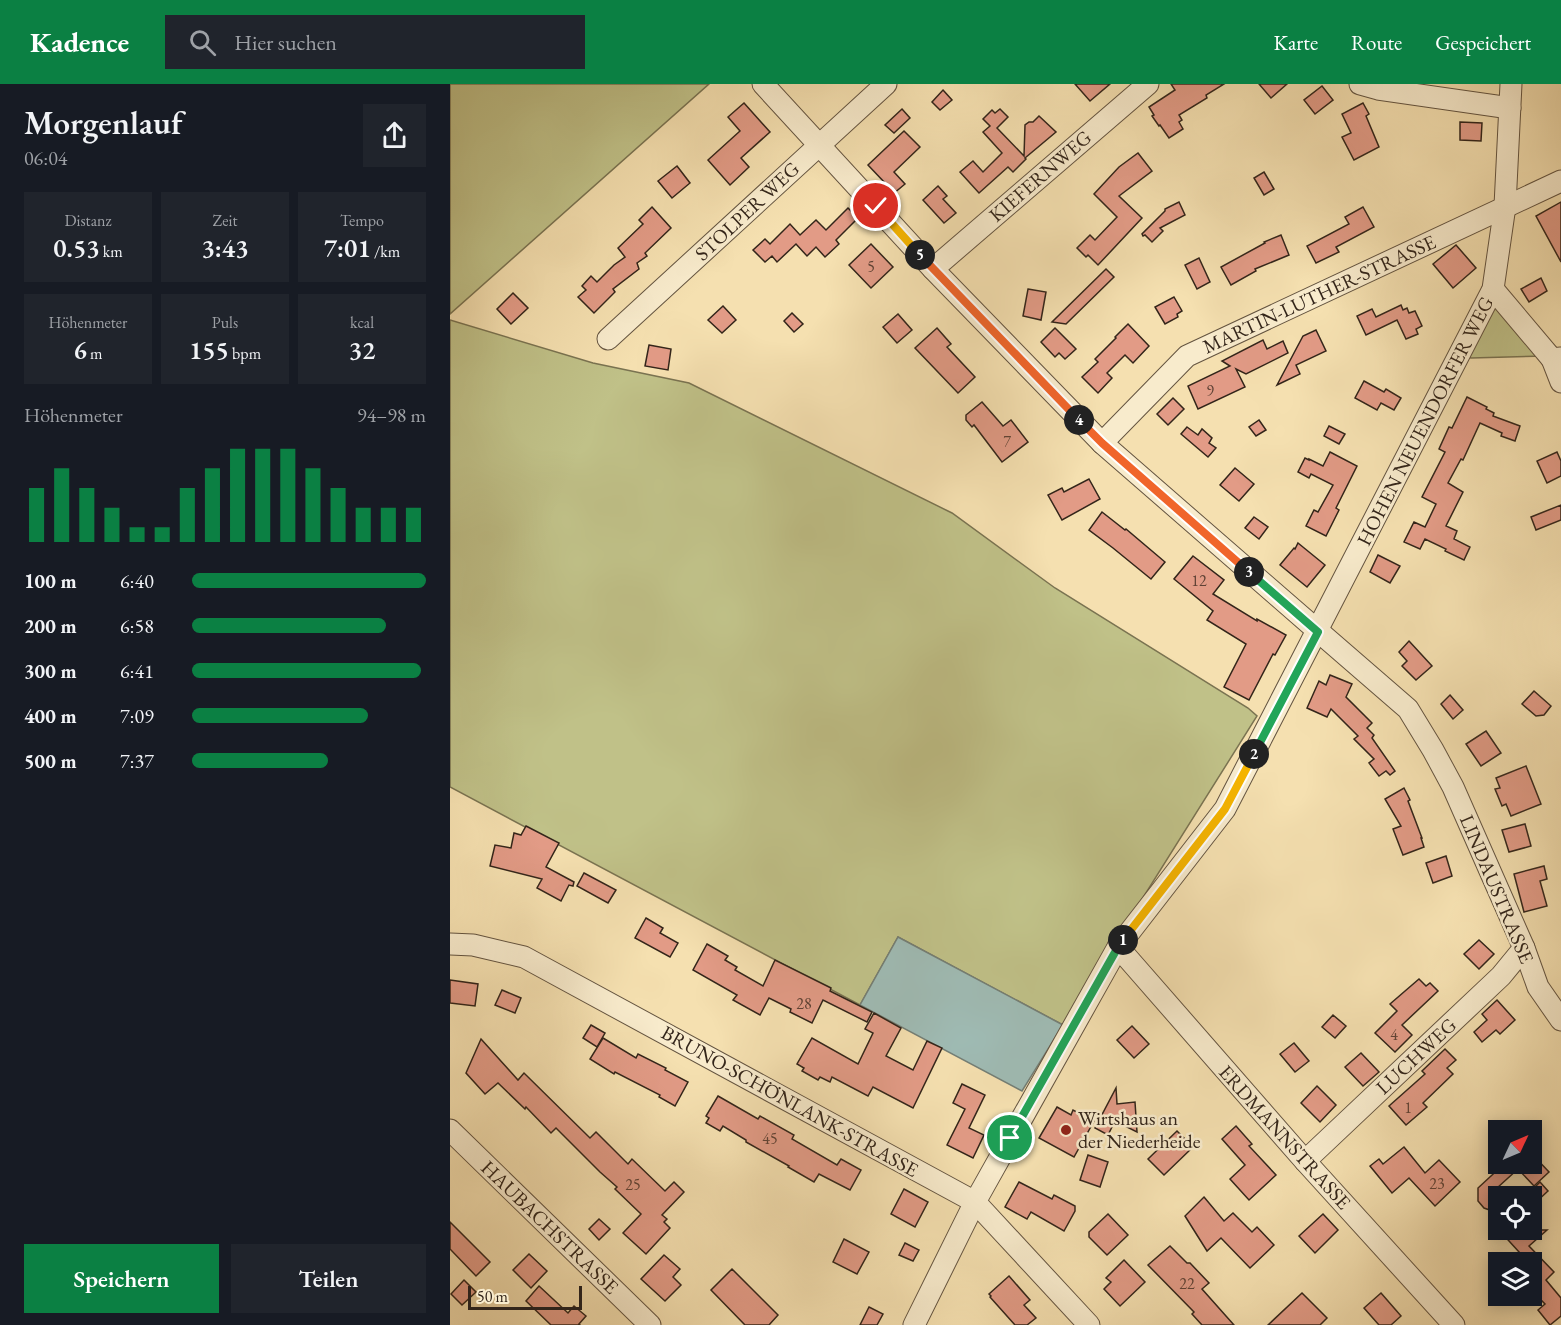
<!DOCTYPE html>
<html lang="de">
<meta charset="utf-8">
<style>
:root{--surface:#171b24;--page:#20242c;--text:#f1f3f6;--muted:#9ea1a6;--accent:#0b8043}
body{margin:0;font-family:"EB Garamond",serif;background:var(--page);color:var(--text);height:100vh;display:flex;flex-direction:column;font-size:22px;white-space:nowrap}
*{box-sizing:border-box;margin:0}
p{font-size:20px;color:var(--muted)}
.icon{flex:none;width:33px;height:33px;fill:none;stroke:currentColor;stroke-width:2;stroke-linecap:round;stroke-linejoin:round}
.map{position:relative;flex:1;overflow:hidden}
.sheet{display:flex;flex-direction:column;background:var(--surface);width:450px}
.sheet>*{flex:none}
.needle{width:39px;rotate:46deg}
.controls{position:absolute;left:1038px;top:1036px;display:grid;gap:12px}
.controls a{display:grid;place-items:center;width:54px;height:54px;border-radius:0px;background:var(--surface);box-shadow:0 3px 15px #0003;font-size:30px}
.scale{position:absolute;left:18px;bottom:15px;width:114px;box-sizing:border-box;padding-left:6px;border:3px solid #33251a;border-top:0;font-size:16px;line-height:21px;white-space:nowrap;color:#33251a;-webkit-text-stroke:4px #f8ebcc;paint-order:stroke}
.pin{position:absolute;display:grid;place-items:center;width:51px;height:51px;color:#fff;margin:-26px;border:3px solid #fff;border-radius:50%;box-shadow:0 2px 6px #0007}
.km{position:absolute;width:30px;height:30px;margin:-15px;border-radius:50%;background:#222;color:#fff;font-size:16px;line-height:30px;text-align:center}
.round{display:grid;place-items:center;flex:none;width:63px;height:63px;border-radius:0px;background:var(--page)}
.overview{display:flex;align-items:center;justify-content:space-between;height:102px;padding:0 24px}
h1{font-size:33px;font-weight:600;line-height:45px}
.stats{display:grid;grid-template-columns:repeat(3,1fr);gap:9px;height:102px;padding:6px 24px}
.stats div{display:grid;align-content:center;border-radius:0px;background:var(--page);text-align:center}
.stats b{font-size:26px;font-weight:600}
.stats small{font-size:16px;font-weight:400}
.stats p{font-size:16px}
.chart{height:168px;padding:12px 24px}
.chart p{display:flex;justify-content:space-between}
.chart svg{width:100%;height:108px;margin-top:6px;stroke:var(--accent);stroke-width:6}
.action{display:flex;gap:12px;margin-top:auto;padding:12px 24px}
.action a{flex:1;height:69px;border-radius:0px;background:var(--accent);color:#fff;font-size:24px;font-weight:600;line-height:69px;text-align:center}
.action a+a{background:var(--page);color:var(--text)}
ul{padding:0 24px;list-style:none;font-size:20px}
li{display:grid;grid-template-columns:96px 72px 1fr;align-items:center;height:45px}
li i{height:15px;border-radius:8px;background:var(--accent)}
header{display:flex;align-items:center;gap:36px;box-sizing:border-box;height:84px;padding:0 30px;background:var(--accent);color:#fff}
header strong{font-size:28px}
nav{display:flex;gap:33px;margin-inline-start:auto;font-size:21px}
.search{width:420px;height:54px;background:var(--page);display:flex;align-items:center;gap:15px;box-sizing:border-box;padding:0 21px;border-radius:0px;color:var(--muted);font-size:22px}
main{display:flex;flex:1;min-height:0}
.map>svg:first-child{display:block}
</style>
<header>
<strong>Kadence</strong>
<div class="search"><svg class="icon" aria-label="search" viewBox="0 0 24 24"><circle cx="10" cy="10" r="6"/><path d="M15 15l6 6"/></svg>Hier suchen</div>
<nav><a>Karte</a><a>Route</a><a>Gespeichert</a></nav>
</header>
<main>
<section class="sheet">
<div class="overview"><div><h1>Morgenlauf</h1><p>06:04</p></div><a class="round"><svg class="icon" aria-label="share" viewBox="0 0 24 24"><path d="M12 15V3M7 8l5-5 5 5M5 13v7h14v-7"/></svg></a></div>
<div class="stats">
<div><p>Distanz</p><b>0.53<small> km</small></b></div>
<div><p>Zeit</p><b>3:43</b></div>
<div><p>Tempo</p><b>7:01<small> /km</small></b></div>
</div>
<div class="stats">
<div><p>Höhenmeter</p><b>6<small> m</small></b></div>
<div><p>Puls</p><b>155<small> bpm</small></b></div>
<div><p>kcal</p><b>32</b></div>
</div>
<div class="chart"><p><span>Höhenmeter</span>94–98 m</p>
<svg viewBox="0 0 160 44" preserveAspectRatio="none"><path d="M5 44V22M15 44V14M25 44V22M35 44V30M45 44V38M55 44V38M65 44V22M75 44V14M85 44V6M95 44V6M105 44V6M115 44V14M125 44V22M135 44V30M145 44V30M155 44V30"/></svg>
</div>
<ul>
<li><b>100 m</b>6:40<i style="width:100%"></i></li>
<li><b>200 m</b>6:58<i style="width:83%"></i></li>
<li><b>300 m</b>6:41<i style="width:98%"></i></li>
<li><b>400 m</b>7:09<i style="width:75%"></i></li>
<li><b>500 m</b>7:37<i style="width:58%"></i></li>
</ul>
<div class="action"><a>Speichern</a><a>Teilen</a></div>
</section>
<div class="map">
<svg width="1111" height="1241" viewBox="0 0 1111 1241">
<rect width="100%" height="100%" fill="#f5e0b0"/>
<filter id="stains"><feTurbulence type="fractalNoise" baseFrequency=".00333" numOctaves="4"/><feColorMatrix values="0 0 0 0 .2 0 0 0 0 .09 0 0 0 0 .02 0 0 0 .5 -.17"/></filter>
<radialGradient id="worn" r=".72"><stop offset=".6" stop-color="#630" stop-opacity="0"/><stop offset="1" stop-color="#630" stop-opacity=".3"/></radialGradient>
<g fill="#c0c188" stroke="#7a7351" stroke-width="1.5">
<polygon points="0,0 259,0 0,230"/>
<polygon points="1044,214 1095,272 1021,274 1013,271"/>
<polygon points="0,236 143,279 239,299 502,429 605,504 798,624 807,632 613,941 448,853 410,921 0,703"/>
</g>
<polygon fill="#9fbbb4" stroke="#747f76" stroke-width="1.5" points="448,853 613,941 572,1007 410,921"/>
<g fill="#e29b86" stroke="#33251a" stroke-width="1.5">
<polygon points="625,0 660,0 640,17"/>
<polygon points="721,0 774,0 756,11 757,14 729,31 732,36 729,38 733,45 719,54 710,41 709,42 702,32 704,31 699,23 725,6"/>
<polygon points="809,0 837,0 821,14"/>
<polygon points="872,2 883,16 865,30 854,16"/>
<polygon points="493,6 502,16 490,26 482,18"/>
<polygon points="294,19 320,48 291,74 299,83 280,101 258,76 290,47 278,33"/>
<polygon points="913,19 919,30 916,32 929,63 904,76 892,53 901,49 892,30"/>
<polygon points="452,25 460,34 444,49 435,41"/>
<polygon points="550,25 558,33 547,44 574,72 575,41 579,38 583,38 589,32 606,48 575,74 576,75 563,88 558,83 529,109 510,88 523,77 533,88 552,69 533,48 540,42 533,35 542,26 545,29"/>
<polygon points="1010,38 1032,39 1031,57 1010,56"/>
<polygon points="454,47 470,63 444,88 455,100 443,110 434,100 435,99 418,81"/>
<polygon points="688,69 702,87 669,112 692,134 648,181 638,171 636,173 627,164 640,151 645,156 667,133 644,110 669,83"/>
<polygon points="227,82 240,99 222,114 208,97"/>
<polygon points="814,88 824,105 814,111 804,94"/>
<polygon points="488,102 497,112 493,115 506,129 494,139 473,116"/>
<polygon points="729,118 735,131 710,144 713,147 702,158 695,151 693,152 692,150 715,127 715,125"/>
<polygon points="1111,118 1111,178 1086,132"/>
<polygon points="202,123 221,144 195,169 197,172 187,179 189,185 163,205 165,208 144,229 128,213 136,206 132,202 141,192 147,198 164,181 175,173 168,164 193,140 189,136"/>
<polygon points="913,123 924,143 886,163 889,168 866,179 857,162 899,140 895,133"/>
<polygon points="398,124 408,134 386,156 389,160 375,173 366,163 357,172 346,160 327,178 322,172 315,178 303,166 315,155 320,160 340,140 350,151 366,136 376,146"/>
<polygon points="831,151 839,171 805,185 806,187 781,201 771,183 815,159 814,158"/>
<polygon points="421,160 443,183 421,204 399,181"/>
<polygon points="1006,161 1026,184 1003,204 983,180"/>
<polygon points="749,174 760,198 747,205 735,181"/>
<polygon points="656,185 664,193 616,240 602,238"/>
<polygon points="1091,194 1097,207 1079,218 1071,205"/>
<polygon points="578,205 596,208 591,236 573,232"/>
<polygon points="63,209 78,224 61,240 47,225"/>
<polygon points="724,213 732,227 727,230 728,233 715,240 705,223"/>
<polygon points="951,221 953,226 957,224 959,229 965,227 972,242 966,245 968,250 956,255 947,236 916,251 907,232 922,225 926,233"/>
<polygon points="273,222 286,236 272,249 258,236"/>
<polygon points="342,229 353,240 344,248 334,237"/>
<polygon points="448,230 462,246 447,259 433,243"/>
<polygon points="678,240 699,262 683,279 675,271 657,289 662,294 648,309 632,293 648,278 645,275 666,254 665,253"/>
<polygon points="487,244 501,260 497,263 525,293 508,309 465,264"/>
<polygon points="605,244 626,265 615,275 609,269 605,273 591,258"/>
<polygon points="866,246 876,267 846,281 850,290 827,301 853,252"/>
<polygon points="813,256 817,265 833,257 838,269 796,290 786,285 795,303 748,325 738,302 780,282 772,277"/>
<polygon points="199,261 221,265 218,286 195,282"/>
<polygon points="914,297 934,308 936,305 951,314 944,326 931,319 927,326 905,314"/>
<polygon points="1017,313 1037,323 1036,325 1044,329 1043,332 1070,342 1065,357 1051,352 1052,349 1030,339 1013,376 1011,375 998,399 1013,408 996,442 1007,447 1004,455 1020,463 1014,476 995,467 996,465 975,455 970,465 954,458 964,438 975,443 986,420 972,413 995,368 989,365 999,343 1002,344"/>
<polygon points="723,314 734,325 718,341 707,330"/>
<polygon points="532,318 553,342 561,336 578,358 552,378 524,341 522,343 516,336 516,331"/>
<polygon points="809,336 816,346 806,352 799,343"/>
<polygon points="879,342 895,350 889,360 874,352"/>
<polygon points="737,343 748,351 752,345 762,354 759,359 766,364 758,373 731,350"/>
<polygon points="880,368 907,382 886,424 889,426 876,452 856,442 864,426 868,428 883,401 861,390 859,394 848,388 855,374 859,376 859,375 873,382"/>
<polygon points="1107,368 1111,377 1111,392 1097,399 1087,377"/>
<polygon points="785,384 804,400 789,417 770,401"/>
<polygon points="639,395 650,415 612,436 598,411 612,404 614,408"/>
<polygon points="1111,421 1111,436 1086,446 1081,433"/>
<polygon points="652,428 675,446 676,445 715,478 701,495 663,464 639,446"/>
<polygon points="804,433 818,443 809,455 795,444"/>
<polygon points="848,459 875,481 857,503 830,481 844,464 845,465"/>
<polygon points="928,471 950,482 940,499 920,488"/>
<polygon points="743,472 774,496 763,510 807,537 807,535 836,551 825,571 823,570 799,616 774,603 796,560 757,536 763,527 724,495"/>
<polygon points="959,557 982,582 966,596 952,582 957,577 949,568"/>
<polygon points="880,591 902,600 896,613 922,639 917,644 924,651 922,654 945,687 940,691 936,687 929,692 919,679 924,675 904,655 908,652 881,625 877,633 857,624 869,597 876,601"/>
<polygon points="1084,607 1101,622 1094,631 1086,632 1072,620"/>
<polygon points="1000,611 1013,626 1003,635 991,620"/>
<polygon points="1036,647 1051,669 1031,682 1016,660"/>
<polygon points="1076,682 1091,720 1061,732 1056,720 1052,722 1045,705 1050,704 1046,694"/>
<polygon points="954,704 960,716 958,717 972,754 971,754 974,763 953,771 943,745 951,742 935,715"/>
<polygon points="1075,740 1081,762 1059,768 1052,746"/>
<polygon points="76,742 109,759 96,783 124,798 123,802 119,801 111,817 87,804 92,795 40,782 45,761 61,764 64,749 71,751"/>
<polygon points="996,772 1002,792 983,799 976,779"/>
<polygon points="1094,782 1097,795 1090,797 1097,822 1074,828 1064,790"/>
<polygon points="134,789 166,806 158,819 127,802"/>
<polygon points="196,834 213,844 210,849 228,859 220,873 185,854"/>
<polygon points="1029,856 1044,870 1029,885 1014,870"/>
<polygon points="257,860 278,872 275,876 287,883 285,886 313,902 325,876 381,904 380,907 422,928 417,938 373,916 362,939 340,928 341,925 319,914 310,931 283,916 287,911 243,886"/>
<polygon points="969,895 976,902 980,899 988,907 952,941 962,951 945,968 925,949 947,927 940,920"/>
<polygon points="0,896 28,900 25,922 0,919"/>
<polygon points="52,906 71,914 65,929 45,921"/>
<polygon points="1047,916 1065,936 1050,950 1046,946 1032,958 1024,948 1037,936 1032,930"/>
<polygon points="424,929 451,944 436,972 463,986 477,957 492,964 463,1024 423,1003 418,1012 382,993 380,998 370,993 368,996 352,987 354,984 347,980 362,954 408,980 423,949 415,945"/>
<polygon points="883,931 896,942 885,954 872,943"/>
<polygon points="141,941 155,949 147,963 133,954"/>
<polygon points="682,942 699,960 684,974 667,956"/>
<polygon points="153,954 186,974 188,970 216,984 215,986 238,998 225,1022 209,1013 210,1011 165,988 164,990 140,975"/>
<polygon points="31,955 68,996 74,989 140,1054 146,1048 178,1080 182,1075 215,1107 224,1098 234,1108 212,1131 217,1135 214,1138 220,1144 196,1170 173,1149 191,1130 165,1105 167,1103 150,1088 106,1044 101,1049 76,1023 75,1025 48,999 35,1010 16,989"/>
<polygon points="844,959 859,977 845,988 830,970"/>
<polygon points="995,965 1006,976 997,984 1003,990 973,1019 977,1023 956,1041 939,1022 975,990 972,987"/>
<polygon points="911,969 929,988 913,1002 895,983"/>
<polygon points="512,1000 535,1011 519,1044 534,1051 523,1074 497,1061 515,1025 503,1019"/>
<polygon points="867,1002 886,1021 870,1038 851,1019"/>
<polygon points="666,1004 667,1020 685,1018 687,1048 665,1037 658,1051 645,1044"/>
<polygon points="268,1012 308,1035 310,1032 344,1051 342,1055 387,1081 391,1075 411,1086 400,1106 369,1090 364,1098 338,1083 339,1082 296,1058 296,1056 273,1042 270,1047 256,1039 259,1034 256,1032"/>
<polygon points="607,1023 621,1031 623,1026 644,1037 624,1073 589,1054"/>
<polygon points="786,1042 802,1060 799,1062 826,1091 799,1116 780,1095 795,1081 772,1055"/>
<polygon points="727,1047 743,1063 714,1091 698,1075"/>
<polygon points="954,1063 975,1089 989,1076 1010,1098 985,1122 959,1094 942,1109 920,1082 929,1075 933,1080"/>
<polygon points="1082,1070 1099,1088 1084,1102 1068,1085 1047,1104 1055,1113 1048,1113 1048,1129 1034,1124 1028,1117 1028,1104 1054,1080 1082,1080"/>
<polygon points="638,1071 658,1078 650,1103 630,1096"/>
<polygon points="569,1098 602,1115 604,1111 625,1122 625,1127 614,1147 581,1128 577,1135 555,1123"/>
<polygon points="1090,1098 1098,1107 1085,1119 1082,1116 1082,1113 1077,1111"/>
<polygon points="454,1105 478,1118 465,1143 441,1130"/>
<polygon points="754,1113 774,1137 783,1129 802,1148 807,1143 824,1161 800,1184 771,1154 757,1167 735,1132"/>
<polygon points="658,1130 678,1151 657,1171 639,1153 639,1148"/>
<polygon points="873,1130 888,1146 865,1169 849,1152"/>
<polygon points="149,1135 160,1145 149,1156 139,1145"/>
<polygon points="0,1138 40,1178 26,1192 0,1165"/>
<polygon points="1049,1146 1097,1146 1079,1162 1104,1188 1096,1196 1111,1214 1111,1232 1100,1241 1088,1226 1095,1220 1082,1207 1082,1179 1079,1179"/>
<polygon points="394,1155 419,1168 407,1190 383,1178"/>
<polygon points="455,1159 469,1166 463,1177 449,1171"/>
<polygon points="720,1162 737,1179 740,1179 759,1199 752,1205 784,1241 752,1241 742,1230 744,1228 698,1181"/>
<polygon points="79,1170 97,1187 81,1204 63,1186"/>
<polygon points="214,1171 230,1185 223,1193 231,1201 215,1217 191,1195"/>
<polygon points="674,1176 695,1198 670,1222 654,1205 661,1198 656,1194"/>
<polygon points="282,1185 328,1231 319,1241 295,1241 261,1206"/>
<polygon points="559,1192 580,1216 574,1221 586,1234 577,1241 565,1241 540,1213 541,1212 539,1210"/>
<polygon points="14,1196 26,1208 12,1221 1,1210"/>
<polygon points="89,1202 118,1229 124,1222 136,1232 129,1240 130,1241 101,1241 76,1217"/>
<polygon points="852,1209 877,1234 870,1241 818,1241"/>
<polygon points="931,1209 951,1232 941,1241 929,1241 914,1224"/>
<polygon points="419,1223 433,1230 427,1241 410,1241"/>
</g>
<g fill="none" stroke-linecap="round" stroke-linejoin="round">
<defs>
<g id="minor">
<polyline points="313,0 483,185 652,359 868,547 958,625 983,666 1003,703 1074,864 1088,903 1111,936"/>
<polyline points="910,0 928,5 1060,24"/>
<polyline points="483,185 698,0"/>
<polyline points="1043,205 1102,275 1111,274"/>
<polyline points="158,255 436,0"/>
<polyline points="1102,275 1111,298"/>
<polyline points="652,359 737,272 1111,97"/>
<polyline points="0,860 23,861 74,873 525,1118 639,1241"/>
<polyline points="668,863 855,1077 1004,1241"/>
<polyline points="0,1046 200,1241"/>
<polyline points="855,1077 1051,892 1074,864"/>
<polyline points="464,1241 525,1118 668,863 775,725 1043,205 1055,122 1061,0"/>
</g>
</defs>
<use href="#minor" stroke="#645440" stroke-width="23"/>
<use href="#minor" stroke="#f8ebcc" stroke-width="21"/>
</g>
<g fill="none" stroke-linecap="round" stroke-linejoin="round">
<defs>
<polyline id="split-1" points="560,1054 668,863 673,856"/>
<polyline id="split-2" points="673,856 775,725 804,670"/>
<polyline id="split-3" points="799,488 868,548 804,670"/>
<polyline id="split-4" points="629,336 652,359 799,488"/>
<polyline id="split-5" points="470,171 629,336"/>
<polyline id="split-6" points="426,122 470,171"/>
</defs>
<use href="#split-1" stroke="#fff" stroke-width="12"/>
<use href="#split-2" stroke="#fff" stroke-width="12"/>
<use href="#split-3" stroke="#fff" stroke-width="12"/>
<use href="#split-4" stroke="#fff" stroke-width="12"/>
<use href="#split-5" stroke="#fff" stroke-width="12"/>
<use href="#split-6" stroke="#fff" stroke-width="12"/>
<use href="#split-1" stroke="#22a559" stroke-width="8"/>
<use href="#split-2" stroke="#f5b400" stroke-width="8"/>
<use href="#split-3" stroke="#22a559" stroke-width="8"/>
<use href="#split-4" stroke="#f0652b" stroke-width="8"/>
<use href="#split-5" stroke="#f0652b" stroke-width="8"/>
<use href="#split-6" stroke="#f5b400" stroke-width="8"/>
</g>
<circle fill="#8f2418" stroke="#f8ebcc" stroke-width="2" cx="616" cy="1046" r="6"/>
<g text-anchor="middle" stroke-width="5" stroke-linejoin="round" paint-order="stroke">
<g font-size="16" fill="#5f4235">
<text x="421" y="188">5</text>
<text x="760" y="312">9</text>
<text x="557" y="363">7</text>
<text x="749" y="502">12</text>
<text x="354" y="925">28</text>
<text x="944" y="956">4</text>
<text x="958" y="1029">1</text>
<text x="320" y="1060">45</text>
<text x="987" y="1105">23</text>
<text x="183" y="1106">25</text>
<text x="737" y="1205">22</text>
</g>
<g font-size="20" fill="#33251a" stroke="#f8ebcc">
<text transform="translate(590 92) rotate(-41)" y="7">KIEFERNWEG</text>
<text transform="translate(297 127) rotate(-43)" y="7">STOLPER WEG</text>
<text transform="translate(869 210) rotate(-25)" y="7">MARTIN-LUTHER-STRASSE</text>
<text transform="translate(975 337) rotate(-63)" y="7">HOHEN NEUENDORFER WEG</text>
<text transform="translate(1047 805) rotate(67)" y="7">LINDAUSTRASSE</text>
<text transform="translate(966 972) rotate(-43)" y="7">LUCHWEG</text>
<text transform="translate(340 1017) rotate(29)" y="7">BRUNO-SCHÖNLANK-STRASSE</text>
<text transform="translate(835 1053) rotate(48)" y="7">ERDMANNSTRASSE</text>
<text transform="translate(100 1143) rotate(44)" y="7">HAUBACHSTRASSE</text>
</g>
<g font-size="20" fill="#33251a" stroke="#f8ebcc" text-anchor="start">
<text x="628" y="1041">Wirtshaus an<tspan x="628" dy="23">der Niederheide</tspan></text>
</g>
</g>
<rect width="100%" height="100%" filter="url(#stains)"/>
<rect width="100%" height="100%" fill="url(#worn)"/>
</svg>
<div class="controls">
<a><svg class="needle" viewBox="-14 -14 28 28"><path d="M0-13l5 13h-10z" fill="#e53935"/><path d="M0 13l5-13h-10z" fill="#9ea1a6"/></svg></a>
<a><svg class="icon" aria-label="locate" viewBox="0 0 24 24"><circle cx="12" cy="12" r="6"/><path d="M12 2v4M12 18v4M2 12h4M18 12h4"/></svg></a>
<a><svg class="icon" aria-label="layers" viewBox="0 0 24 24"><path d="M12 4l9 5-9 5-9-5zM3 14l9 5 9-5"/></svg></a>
</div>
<div class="scale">50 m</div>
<div class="pin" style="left:560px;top:1054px;background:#1e9e55"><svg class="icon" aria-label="arrive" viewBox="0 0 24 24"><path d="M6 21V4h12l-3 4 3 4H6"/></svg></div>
<div class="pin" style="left:426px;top:122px;background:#d93025"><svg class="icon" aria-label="check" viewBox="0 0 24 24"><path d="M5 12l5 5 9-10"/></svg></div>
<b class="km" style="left:673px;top:856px">1</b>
<b class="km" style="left:804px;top:670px">2</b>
<b class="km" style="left:799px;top:488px">3</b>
<b class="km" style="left:629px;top:336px">4</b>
<b class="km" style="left:470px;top:171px">5</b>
</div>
</main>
